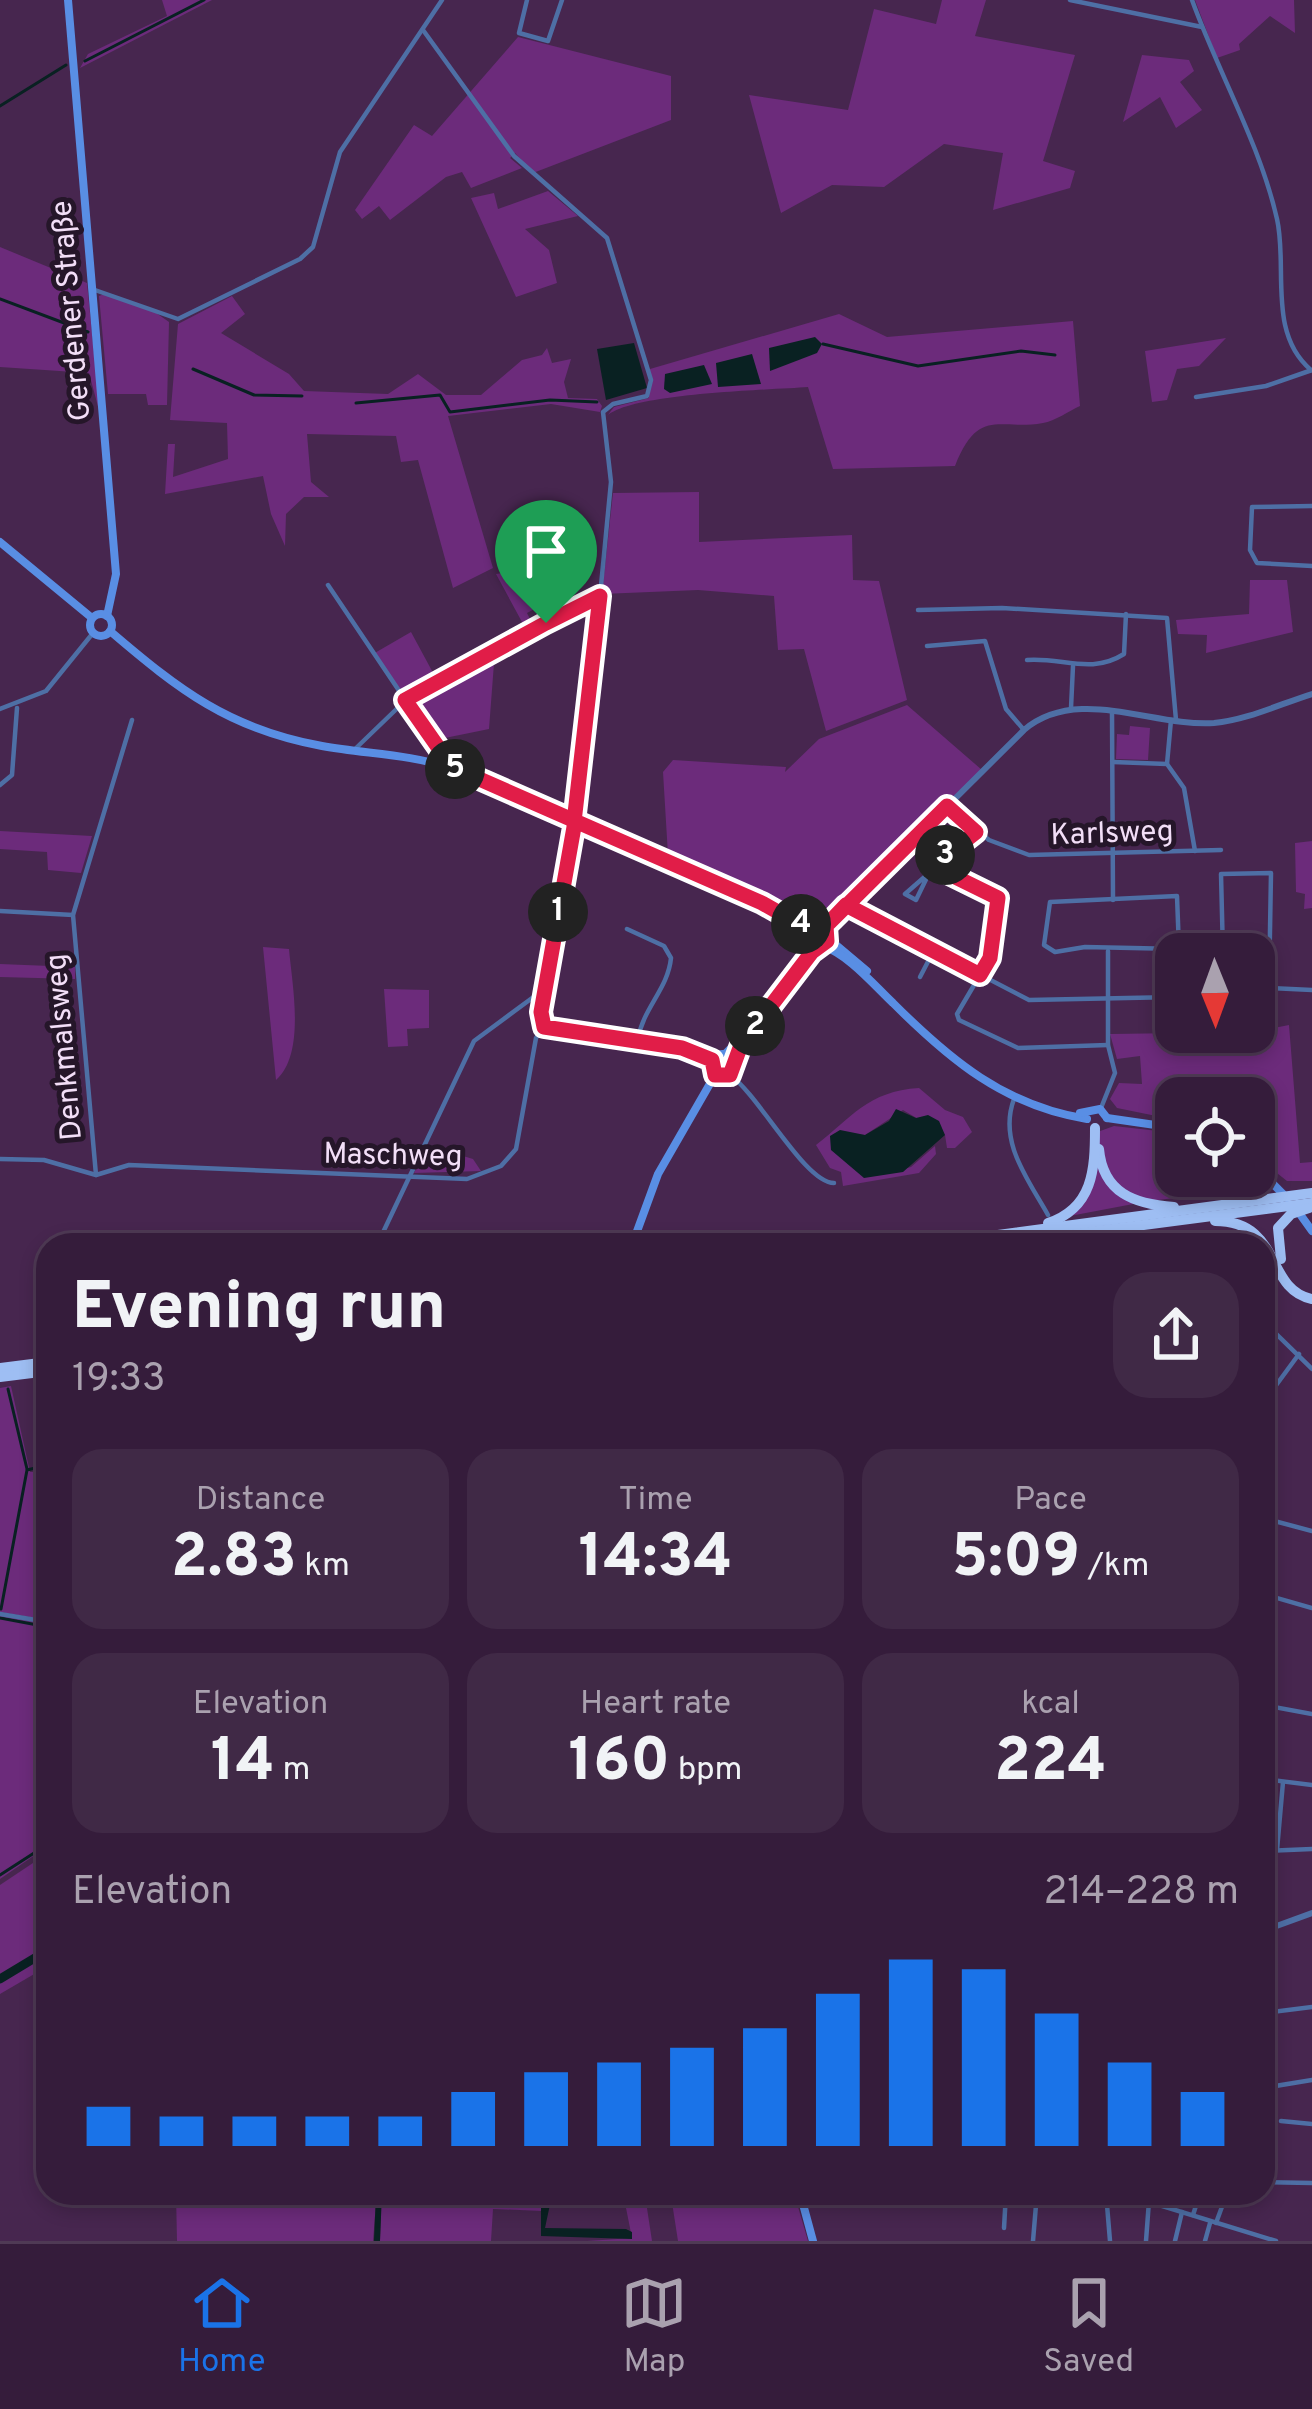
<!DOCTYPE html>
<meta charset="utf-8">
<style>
:root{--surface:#351c3b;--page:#402946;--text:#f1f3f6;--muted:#aaa1af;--line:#4f3a55;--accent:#1a73e8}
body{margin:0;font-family:Overpass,sans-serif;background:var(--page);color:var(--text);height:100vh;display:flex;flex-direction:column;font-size:45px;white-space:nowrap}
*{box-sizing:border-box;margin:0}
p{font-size:39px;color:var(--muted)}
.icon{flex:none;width:66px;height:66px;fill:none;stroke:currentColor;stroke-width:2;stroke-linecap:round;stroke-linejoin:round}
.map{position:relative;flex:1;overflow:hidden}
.panel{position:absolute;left:36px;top:1233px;width:1239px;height:972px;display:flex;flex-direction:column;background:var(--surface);border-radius:36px;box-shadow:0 6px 18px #0003,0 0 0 3px var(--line)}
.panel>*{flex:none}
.needle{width:78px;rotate:179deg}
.controls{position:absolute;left:1155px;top:933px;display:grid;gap:24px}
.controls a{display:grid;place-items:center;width:120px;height:120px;border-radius:24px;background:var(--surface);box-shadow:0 6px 18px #0003,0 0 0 3px var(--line);font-size:60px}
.pin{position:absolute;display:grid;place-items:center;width:102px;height:102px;color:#fff;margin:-123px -51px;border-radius:50% 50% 50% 0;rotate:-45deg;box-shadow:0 0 12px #0007}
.pin .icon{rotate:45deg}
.km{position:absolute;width:60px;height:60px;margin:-30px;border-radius:50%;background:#222;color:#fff;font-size:33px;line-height:60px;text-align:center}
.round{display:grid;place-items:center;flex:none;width:126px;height:126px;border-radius:36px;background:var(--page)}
.head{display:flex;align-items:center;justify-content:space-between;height:204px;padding:0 36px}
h1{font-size:66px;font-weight:800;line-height:90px}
.stats{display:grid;grid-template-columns:repeat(3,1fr);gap:18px;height:204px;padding:12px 36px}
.stats div{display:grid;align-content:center;border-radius:30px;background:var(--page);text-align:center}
.stats b{font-size:60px;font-weight:800}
.stats small{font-size:33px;font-weight:400}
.stats p{font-size:33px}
.chart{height:336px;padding:24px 36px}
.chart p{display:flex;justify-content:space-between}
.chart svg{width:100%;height:216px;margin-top:12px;stroke:var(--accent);stroke-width:6}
.dock{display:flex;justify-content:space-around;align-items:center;height:168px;border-top:3px solid var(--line);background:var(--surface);font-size:33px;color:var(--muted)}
.dock a{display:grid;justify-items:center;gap:6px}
.dock .active{color:var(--accent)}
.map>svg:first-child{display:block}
</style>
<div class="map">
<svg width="1312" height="2241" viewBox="0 0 1312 2241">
<rect width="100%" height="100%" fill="#47264f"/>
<g fill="#6c2b7b">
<polygon points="162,0 212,0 80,68 88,54 167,16"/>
<polygon points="942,0 986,0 975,36 1075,55 1043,161 1075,171 1070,188 993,210 1003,153 944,144 884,187 832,185 781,213 749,95 848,110 874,9 936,24"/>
<polygon points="1195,0 1294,0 1295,33 1270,16 1239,44 1240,50 1217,58"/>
<polygon points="518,37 671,76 671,120 533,173 515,153 510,158 522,168 471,188 462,172 446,177 390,220 379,206 362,219 355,210 414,125 432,136"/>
<polygon points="1142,55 1189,60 1194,71 1180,82 1202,110 1176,128 1160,97 1123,122"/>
<polygon points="548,191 578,216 525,229 549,250 557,283 516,297 471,198 494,193 498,209"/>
<polygon points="0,247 87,283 100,414 89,373 0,367"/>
<polygon points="104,294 152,310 169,322 167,405 148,405 146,394 108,394 99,296"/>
<polygon points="232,296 245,314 221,333 289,374 304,391 388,394 418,374 446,395 481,395 522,360 542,355 547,348 552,363 571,359 564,382 568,398 597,399 602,406 600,412 551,404 448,416 493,568 453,588 418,460 401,462 396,436 307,434 311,482 329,497 304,497 286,514 285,546 271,514 263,476 165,494 168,444 175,444 173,477 228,459 227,423 170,420 178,324"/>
<path d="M 839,314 L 887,337 L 1073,321 L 1080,406 C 1069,411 1055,421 1043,423 C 999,431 979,406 955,466 L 833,469 L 808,387 C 769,390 631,393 607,416 L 614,407 L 649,398 L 650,369 Z"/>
<polygon points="1226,338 1199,366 1177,369 1167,400 1152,402 1145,351"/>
<polygon points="699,492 699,542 852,535 853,580 879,581 907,700 826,731 804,649 778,650 774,596 698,590 602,594 613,493"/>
<polygon points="532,568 532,581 546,584 553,599 527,613 535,629 528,633 496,574"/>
<polygon points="1250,580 1287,580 1293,632 1206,653 1207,635 1178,634 1176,620 1249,614"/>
<polygon points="411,632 438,682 495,650 489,729 435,740 373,654"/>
<polygon points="907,705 982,770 825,916 807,919 668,855 663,772 673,760 786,767 785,772 819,739"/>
<polygon points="1130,726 1150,728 1148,760 1116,759 1117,734 1129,735"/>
<polygon points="0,831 92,836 81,873 48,870 47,852 0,849"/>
<polygon points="1312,841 1312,908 1304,909 1305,894 1296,892 1295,843"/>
<path d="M 263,947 L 289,949 C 292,984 306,1054 276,1080 Z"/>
<polygon points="0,964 75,967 75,979 0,977"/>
<polygon points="384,989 429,990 429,1028 407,1029 408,1046 388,1047"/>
<polygon points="1289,1025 1300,1163 1312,1162 1312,1181 1287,1181 1254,1155 1254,1098 1176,1098 1176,1120 1117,1108 1110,1099 1119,1083 1142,1084 1140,1056 1117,1059 1110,1034 1254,1032"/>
<path d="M 919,1088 L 945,1110 L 963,1117 L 972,1132 L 955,1148 L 947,1148 L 945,1135 L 903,1110 L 865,1135 L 852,1134 L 875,1176 L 911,1167 L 935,1146 L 936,1154 L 919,1173 L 843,1186 L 841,1172 L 830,1168 L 816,1145 C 851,1118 868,1091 919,1088 Z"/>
<path d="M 1114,1126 L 1176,1133 L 1176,1176 L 1254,1173 L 1271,1187 L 1149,1201 L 1054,1219 C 1090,1198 1088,1173 1092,1134 Z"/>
<polygon points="427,1145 473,1159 481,1171 414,1173"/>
<polygon points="11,1386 30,1472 42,1472 36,1483 42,1513 48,1514 48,1620 0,1612 0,1388"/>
<polygon points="0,1615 48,1624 48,1846 0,1879"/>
<polygon points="48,1853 48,1940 38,1945 48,1942 48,1966 0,1994 0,1885"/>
<polygon points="176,2193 541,2193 542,2211 493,2209 491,2241 380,2241 381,2215 375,2216 373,2241 177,2241"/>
<polygon points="596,2193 794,2193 808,2241 678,2241 671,2196 645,2195 652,2241 587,2241 632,2238 624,2198 591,2198"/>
</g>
<g fill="#092122">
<polygon points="815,337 822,344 817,353 770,371 769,348"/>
<polygon points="634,343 647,388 606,400 597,349"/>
<polygon points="752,354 761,384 718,387 716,363"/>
<polygon points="704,365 712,384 670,393 664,389 665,374"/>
<polygon points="896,1109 916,1118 928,1115 939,1121 945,1135 903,1172 864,1178 831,1150 830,1136 840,1130 865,1135 889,1121"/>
<polygon points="541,2193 552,2195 545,2228 626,2229 632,2232 632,2239 541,2236"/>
</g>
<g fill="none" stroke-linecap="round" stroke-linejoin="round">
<g stroke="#092122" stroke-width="3">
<polyline points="85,61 204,0"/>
<polyline points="0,106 66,65"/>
<polyline points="0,299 88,332"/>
<polyline points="823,344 918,366 1021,351 1055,355"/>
<polyline points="193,369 254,395 302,396"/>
<polyline points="356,403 440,395 450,412 550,400 597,402"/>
<polyline points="8,1389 27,1469"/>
<polyline points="1,1609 27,1470 48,1465"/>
<polyline points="0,1618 48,1627"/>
<polyline points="0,1875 48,1844"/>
</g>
<polyline stroke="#092122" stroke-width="6" points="377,2240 379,2193"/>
<polyline stroke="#092122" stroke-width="9" points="0,1979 48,1950"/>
<g stroke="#4e6fa5" stroke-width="4.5">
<polyline points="527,0 519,33 548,41 562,0"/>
<polyline points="1070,0 1202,27"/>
<path d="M 1192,0 C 1218,72 1260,144 1277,219 C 1288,267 1267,333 1311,370"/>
<polyline points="92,289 178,319 300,259 313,247 340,152 442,0"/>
<polyline points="1196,397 1266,386 1312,370"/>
<polyline points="1312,506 1252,507 1250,550 1257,563 1312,566"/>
<polyline points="328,585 451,768"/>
<polyline points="918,610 1002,608 1167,618 1176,720"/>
<polyline points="927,646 985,641 1006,709 1024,730"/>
<path d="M 1027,660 C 1062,657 1091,675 1124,654 L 1126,614"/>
<polyline points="1071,708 1073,666"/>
<polyline points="0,709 46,691 93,633"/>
<polyline points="1112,712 1113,900"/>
<polyline points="1171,720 1167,764 1184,788 1195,851"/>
<polyline points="354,750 409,697 600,596"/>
<polyline points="1113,762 1167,764"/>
<polyline points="0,785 12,775 17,708"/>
<polyline points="948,806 989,840 1029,855 1221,850"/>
<polyline points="976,832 905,894 916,900 933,865 998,898 990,958 957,1014 959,1020 1018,1048 1108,1045"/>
<polygon points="1177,896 1179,949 1085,947 1055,952 1044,945 1050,902"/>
<polyline points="846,905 1029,1000 1176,997"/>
<polyline points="0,911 73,915"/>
<path d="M 627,929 L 664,946 L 671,958 C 668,989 643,1008 638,1039"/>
<polyline points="1223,954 1221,874 1271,873 1269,988"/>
<polyline points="920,977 933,952"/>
<polyline points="1254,994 1269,988 1312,990"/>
<polyline points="544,1027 682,1048 712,1060"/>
<path d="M 730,1075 C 759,1095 805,1183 834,1183"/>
<path d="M 1014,1099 C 998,1142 1028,1179 1048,1215"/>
<polyline points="1101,1108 1115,1073 1108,1045 1108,951"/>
<polyline points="0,1159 44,1160 96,1175 129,1165 467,1179 501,1166 516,1149 536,1038 544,1027 541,1012 574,828 600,596 611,482 603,412 613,404 647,396 651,380 607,238 514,156 423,30"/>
<polyline points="96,1175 73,915 132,720"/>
<polyline points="377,1245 474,1041 543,990"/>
<polyline points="1263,1321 1312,1369"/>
<polyline points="1263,1403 1299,1354"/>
<polyline points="1263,1518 1312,1531"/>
<polyline points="1263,1594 1312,1608"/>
<polyline points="0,1614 48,1622"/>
<polyline points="1263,1705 1312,1714"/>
<polyline points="1263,1779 1312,1785"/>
<polyline points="1277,1850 1283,1782"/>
<polyline points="1263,1851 1312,1849"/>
<polyline points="1263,2013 1312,2007"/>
<polyline points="1263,2088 1312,2080"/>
<polyline points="1281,2121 1312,2124"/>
<polyline points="1263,2182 1312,2183"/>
<polyline points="1106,2193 1110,2241"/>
<polyline points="1120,2193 1276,2241"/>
<polyline points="1193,2215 1200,2193"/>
<polyline points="1216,2223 1227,2193"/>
<polyline points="1004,2228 1006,2193"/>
<polyline points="1033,2241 1037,2193"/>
<polyline points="1146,2241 1149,2201"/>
<polyline points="1175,2241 1182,2212"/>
<polyline points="1205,2241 1210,2223"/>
</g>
<g stroke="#4e6fa5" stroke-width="6">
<path d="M 826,927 L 1024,730 C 1077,685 1152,727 1214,723 C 1247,720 1280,704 1312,694"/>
<polyline points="1263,1931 1312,1913"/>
</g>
<g stroke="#598ee4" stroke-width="8">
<polyline points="68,0 116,574 107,616"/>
<polyline points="0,542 92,618"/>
<circle cx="101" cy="625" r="11"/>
<path d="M 110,631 C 179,690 229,729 322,746 C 366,754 409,754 451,768 L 762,903 L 809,929"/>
<circle cx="818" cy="935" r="11"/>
<polyline points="829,939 867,971"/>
<path d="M 821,945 C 849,955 872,983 893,1003 C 950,1060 1005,1106 1087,1119"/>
<polyline points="796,965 808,940"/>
<polyline points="725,1054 740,1039"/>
<circle cx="723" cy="1066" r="12"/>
<polyline points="733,1060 819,946"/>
<polyline points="1080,1113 1100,1109 1107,1118"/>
<polyline points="1107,1118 1176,1128"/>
<polyline points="1254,1165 1287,1198"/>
<polyline points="1297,1210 1312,1231"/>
<polyline points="632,1245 658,1174 715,1075"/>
<polyline points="800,2193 813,2241"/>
</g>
<g stroke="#9ebef3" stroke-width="10">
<path d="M 1099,1149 C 1103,1193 1134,1204 1174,1207"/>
<path d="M 1215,1221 C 1283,1221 1264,1289 1312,1299"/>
<path d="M 1048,1223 C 1093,1208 1095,1170 1095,1128"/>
<polyline points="923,1245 1312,1193"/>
<polyline points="990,1245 1312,1203"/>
<polyline points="1281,1259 1278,1228 1291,1214 1309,1208"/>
<polyline points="0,1368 48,1362"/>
<polyline points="0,1377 48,1371"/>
</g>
</g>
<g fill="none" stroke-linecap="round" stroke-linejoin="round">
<defs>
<polyline id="route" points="546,623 600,596 574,822 574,827 541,1012 544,1027 682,1048 712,1060 715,1075 730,1075 741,1045 812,952 827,941 826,926 947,806 976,832 933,866 998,898 990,958 980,975 846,905 826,926 818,923 808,929 762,903 452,767 405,700 546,623"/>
</defs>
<use href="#route" stroke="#fff" stroke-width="24"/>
<use href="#route" stroke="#e11d48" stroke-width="15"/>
</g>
<g text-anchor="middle" stroke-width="10" stroke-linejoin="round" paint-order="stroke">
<g font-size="30" fill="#f2def7" stroke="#251629">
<text transform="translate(70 311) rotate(-95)" y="10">Gerdener Straße</text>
<text transform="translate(1112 832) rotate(-2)" y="10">Karlsweg</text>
<text transform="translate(63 1047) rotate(-95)" y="10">Denkmalsweg</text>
<text transform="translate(393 1154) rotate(1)" y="10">Maschweg</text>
</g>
</g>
</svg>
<div class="controls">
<a><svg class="needle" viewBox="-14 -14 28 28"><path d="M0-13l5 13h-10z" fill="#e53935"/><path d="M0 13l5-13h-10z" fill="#aaa1af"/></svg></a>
<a><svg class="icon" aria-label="locate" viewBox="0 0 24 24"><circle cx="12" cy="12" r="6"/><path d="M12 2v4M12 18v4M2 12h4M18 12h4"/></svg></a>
</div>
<div class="pin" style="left:546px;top:623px;background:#1e9e55"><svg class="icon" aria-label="arrive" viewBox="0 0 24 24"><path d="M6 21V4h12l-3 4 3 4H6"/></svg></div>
<b class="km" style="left:558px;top:912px">1</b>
<b class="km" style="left:755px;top:1026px">2</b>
<b class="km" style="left:945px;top:855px">3</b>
<b class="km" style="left:801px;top:924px">4</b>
<b class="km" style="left:455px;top:769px">5</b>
<section class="panel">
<div class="head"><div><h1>Evening run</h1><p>19:33</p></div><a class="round"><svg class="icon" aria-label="share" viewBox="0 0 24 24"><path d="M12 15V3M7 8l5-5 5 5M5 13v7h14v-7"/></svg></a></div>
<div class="stats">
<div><p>Distance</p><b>2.83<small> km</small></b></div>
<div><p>Time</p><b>14:34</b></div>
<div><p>Pace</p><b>5:09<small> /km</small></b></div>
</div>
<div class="stats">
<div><p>Elevation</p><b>14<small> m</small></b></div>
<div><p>Heart rate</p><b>160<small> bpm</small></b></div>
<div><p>kcal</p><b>224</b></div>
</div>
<div class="chart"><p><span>Elevation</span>214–228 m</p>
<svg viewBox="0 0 160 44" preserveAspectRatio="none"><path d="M5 44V36M15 44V38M25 44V38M35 44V38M45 44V38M55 44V33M65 44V29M75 44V27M85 44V24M95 44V20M105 44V13M115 44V6M125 44V8M135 44V17M145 44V27M155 44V33"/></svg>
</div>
</section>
</div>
<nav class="dock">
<a class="active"><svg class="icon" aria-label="home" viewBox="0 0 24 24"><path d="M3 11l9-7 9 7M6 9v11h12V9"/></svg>Home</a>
<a><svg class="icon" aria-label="map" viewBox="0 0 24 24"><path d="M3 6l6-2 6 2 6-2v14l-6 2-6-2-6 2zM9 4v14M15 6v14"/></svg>Map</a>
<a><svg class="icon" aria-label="saved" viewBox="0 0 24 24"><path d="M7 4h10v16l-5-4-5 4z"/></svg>Saved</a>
</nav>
